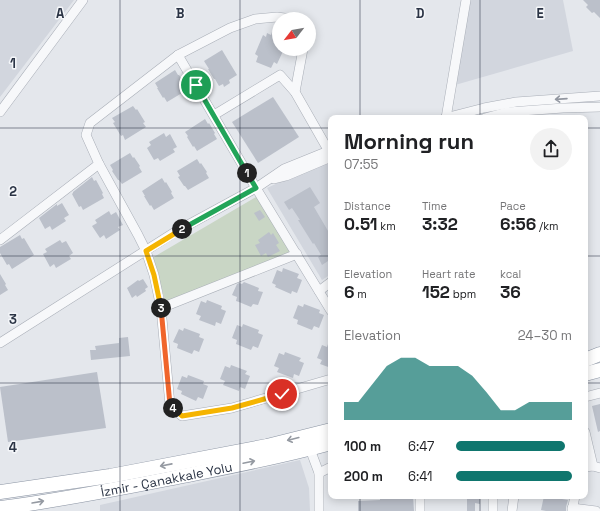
<!DOCTYPE html>
<meta charset="utf-8">
<style>
:root{--surface:#fff;--page:#f2f2f2;--text:#202124;--muted:#757577;--accent:#0f766e}
body{margin:0;font-family:"Space Grotesk",sans-serif;background:var(--page);color:var(--text);height:100vh;display:flex;flex-direction:column;font-size:15px;white-space:nowrap}
*{box-sizing:border-box;margin:0}
p{font-size:13px;color:var(--muted)}
.icon{flex:none;width:22px;height:22px;fill:none;stroke:currentColor;stroke-width:2;stroke-linecap:round;stroke-linejoin:round}
.map{position:relative;flex:1;overflow:hidden}
.details{position:absolute;left:328px;top:115px;width:260px;height:384px;display:flex;flex-direction:column;background:var(--surface);border-radius:8px;box-shadow:0 2px 10px #0003}
.details>*{flex:none}
.needle{width:26px;rotate:239deg}
.tools{position:absolute;left:272px;top:12px;display:grid;gap:8px}
.tools a{display:grid;place-items:center;width:44px;height:44px;border-radius:50%;background:var(--surface);box-shadow:0 2px 10px #0003;font-size:20px}
.pin{position:absolute;display:grid;place-items:center;width:34px;height:34px;color:#fff;margin:-17px;border:2px solid #fff;border-radius:50%;box-shadow:0 1px 4px #0007}
.km{position:absolute;width:20px;height:20px;margin:-10px;border-radius:50%;background:#222;color:#fff;font-size:11px;line-height:20px;text-align:center}
.round{display:grid;place-items:center;flex:none;width:42px;height:42px;border-radius:21px;background:var(--page)}
.summary{display:flex;align-items:center;justify-content:space-between;height:68px;padding:0 16px}
h1{font-size:22px;font-weight:800;line-height:30px}
.stats{display:grid;grid-template-columns:repeat(3,1fr);gap:6px;height:68px;padding:4px 16px}
.stats div{display:grid;align-content:center}
.stats b{font-size:17px;font-weight:800}
.stats small{font-size:11px;font-weight:400}
.stats p{font-size:11px}
.chart{height:112px;padding:8px 16px}
.chart p{display:flex;justify-content:space-between}
.chart svg{width:100%;height:72px;margin-top:4px;fill:var(--accent);opacity:.7}
ul{padding:0 16px;list-style:none;font-size:13px}
li{display:grid;grid-template-columns:64px 48px 1fr;align-items:center;height:30px}
li i{height:10px;border-radius:5px;background:var(--accent)}
.map>svg:first-child{display:block}
</style>
<div class="map">
<svg width="600" height="511" viewBox="0 0 600 511">
<rect width="100%" height="100%" fill="#e4e7ec"/>
<g fill="#d2d6de">
<polygon points="0,0 74,0 0,97"/>
<polygon points="469,0 563,0 573,51 455,85"/>
<polygon points="323,162 331,164 331,274 322,280 267,188"/>
<polygon points="300,460 309,488 310,511 100,511 100,505"/>
</g>
<polygon fill="#c9d6c5" points="256,197 292,253 166,303 152,258"/>
<g fill="#bbc0ca">
<polygon points="583,0 600,0 600,18 594,12 592,13 586,7 588,5"/>
<polygon points="272,32 279,35 279,49 284,49 277,64 274,62 271,68 256,62 258,56 255,54 263,35 266,37 267,33 271,35"/>
<polygon points="222,50 237,75 229,80 230,83 224,87 223,84 219,86 215,79 214,79 208,69 209,69 204,61"/>
<polygon points="175,70 178,75 179,75 185,84 184,85 187,90 167,102 164,97 163,98 157,88 158,88 155,83"/>
<polygon points="273,97 299,137 258,163 232,122"/>
<polygon points="133,106 136,110 137,109 145,122 143,123 146,127 125,140 123,135 121,136 113,123 115,122 112,118"/>
<polygon points="205,119 208,124 209,123 215,133 214,134 217,139 197,151 194,146 193,147 187,137 188,136 185,132"/>
<polygon points="164,133 166,137 170,134 177,147 173,149 175,152 160,161 158,158 154,160 147,148 151,145 149,142"/>
<polygon points="130,153 133,158 134,157 140,166 139,167 142,172 122,184 119,180 118,180 112,171 113,170 110,165"/>
<polygon points="197,159 200,164 201,163 207,172 206,173 209,178 188,190 185,186 184,186 178,177 180,176 177,171"/>
<polygon points="92,177 94,181 96,180 103,193 102,194 104,198 83,210 81,206 79,207 72,194 73,193 73,192"/>
<polygon points="162,178 165,183 166,182 172,192 171,193 174,198 154,210 151,205 150,206 144,196 145,196 142,191"/>
<polygon points="310,187 320,203 314,207 331,236 331,259 322,265 318,257 321,255 314,243 313,244 298,220 300,220 292,208 289,210 284,202"/>
<polygon points="62,203 69,215 64,218 66,221 52,230 50,226 45,229 39,218 57,204 57,206"/>
<polygon points="260,210 265,217 259,221 254,213"/>
<polygon points="109,211 111,215 116,212 123,225 118,227 120,230 106,239 104,235 100,238 92,226 97,223 95,220"/>
<polygon points="269,232 271,235 273,233 279,243 276,245 280,251 268,257 266,253 261,256 255,245 260,243 258,240"/>
<polygon points="20,235 22,239 24,238 34,255 12,269 9,264 7,265 0,253 0,247"/>
<polygon points="60,240 62,243 66,241 73,253 69,256 71,259 56,268 54,264 50,267 43,254 47,252 45,249"/>
<polygon points="283,268 299,274 297,278 302,280 297,293 292,291 291,294 275,287 276,285 272,283 277,270 282,272"/>
<polygon points="0,274 6,284 5,285 8,290 0,295"/>
<polygon points="143,279 148,287 145,289 146,291 137,297 136,295 132,298 127,288 138,280 139,281"/>
<polygon points="244,282 259,288 258,291 263,292 258,305 253,304 251,307 239,302 236,301 237,297 232,295 237,284 239,283 242,284"/>
<polygon points="207,300 222,306 221,309 226,311 221,324 216,322 215,326 199,320 201,316 196,314 201,301 206,303"/>
<polygon points="304,304 320,310 319,313 324,315 319,328 314,326 312,330 297,324 298,320 293,318 298,305 303,307"/>
<polygon points="243,324 259,330 258,333 263,335 258,348 253,346 251,350 236,344 237,340 232,338 237,325 242,327"/>
<polygon points="184,328 200,334 199,337 204,339 199,352 194,350 192,354 177,348 178,344 173,342 179,329 183,331"/>
<polygon points="128,337 130,356 91,360 90,350 96,350 95,346 119,343 119,338"/>
<polygon points="330,338 331,338 331,368 320,364 322,360 317,358 322,345 327,347"/>
<polygon points="285,352 301,358 299,361 304,363 299,376 294,374 293,378 277,372 279,368 274,366 279,353 284,355"/>
<polygon points="231,365 247,371 245,374 250,376 245,389 240,387 239,391 223,385 225,381 220,379 225,366 230,368"/>
<polygon points="97,372 106,428 8,442 0,387"/>
<polygon points="188,375 204,381 203,384 208,386 203,399 198,397 196,401 181,394 182,391 177,389 182,376 187,378"/>
<polygon points="600,404 600,431 598,432 592,406"/>
<polygon points="380,496 413,496 414,511 358,511 358,501 380,500"/>
<polygon points="467,496 480,496 480,504 475,503 475,511 467,511"/>
<polygon points="544,496 557,496 562,497 562,499 568,500 566,507 566,511 546,511 541,510"/>
</g>
<g fill="none" stroke-linecap="round" stroke-linejoin="round">
<defs>
<g id="minor">
<polyline points="292,19 277,17 255,19 230,28 178,55 90,123 86,135 99,164 138,235 146,251 154,275 161,308 170,405 182,416 232,408 331,379"/>
<polyline points="178,55 256,188 331,311"/>
<polyline points="295,92 303,49"/>
<polyline points="0,112 83,0"/>
<polyline points="214,115 280,75 295,92 331,155"/>
<polyline points="445,118 484,108 516,102 600,96"/>
<polyline points="446,118 466,0"/>
<polyline points="485,118 507,112 563,108 600,107"/>
<polyline points="274,179 286,176 331,157"/>
<polyline points="0,240 99,164"/>
<polyline points="319,291 331,282"/>
<polyline points="161,308 297,254"/>
<polyline points="0,343 175,232 256,188 284,169 331,150"/>
<polyline points="585,397 600,393"/>
<polyline points="585,432 593,466"/>
<polyline points="310,449 319,473 319,511"/>
<polyline points="585,467 593,466 600,468"/>
<polyline points="319,473 331,467"/>
<polyline points="572,508 596,511"/>
<polyline points="420,511 420,496"/>
<polyline points="493,511 493,496"/>
<polyline points="512,511 514,496"/>
<polyline points="572,511 575,496"/>
</g>
<g id="highway">
<polyline points="585,360 600,354"/>
<polyline points="585,374 600,370"/>
<polyline points="0,492 110,476 267,446 331,430"/>
<path id="s1" d="M 0,508 C 56,501 112,490 168,479 C 222,468 277,458 331,443"/>
</g>
</defs>
<use href="#minor" stroke="#a9aeb7" stroke-width="10"/>
<use href="#highway" stroke="#8b94a3" stroke-width="15"/>
<use href="#minor" stroke="#f7f8fa" stroke-width="9"/>
<use href="#highway" stroke="#fff" stroke-width="14"/>
</g>
<defs><path id="oneway-shaft" d="M-6 0H5M1.5-3L5.5 0L1.5 3" fill="none" stroke-width="1.6" stroke-linecap="round" stroke-linejoin="round"/></defs>
<use stroke="#9196a0" href="#oneway-shaft" transform="translate(561 99) rotate(176)"/>
<g stroke="#959aa2">
<use href="#oneway-shaft" transform="translate(293 439) rotate(166)"/>
<use href="#oneway-shaft" transform="translate(249 462) rotate(-12)"/>
<use href="#oneway-shaft" transform="translate(166 465) rotate(169)"/>
<use href="#oneway-shaft" transform="translate(38 502) rotate(-10)"/>
</g>
<g fill="none" stroke-linecap="round" stroke-linejoin="round">
<defs>
<polyline id="split-1" points="196,85 247,173"/>
<polyline id="split-2" points="182,229 256,188 247,173"/>
<polyline id="split-3" points="161,308 154,275 146,251 182,229"/>
<polyline id="split-4" points="161,308 170,405 173,408"/>
<polyline id="split-5" points="173,408 182,416 232,408 282,394"/>
</defs>
<use href="#split-1" stroke="#fff" stroke-width="8"/>
<use href="#split-2" stroke="#fff" stroke-width="8"/>
<use href="#split-3" stroke="#fff" stroke-width="8"/>
<use href="#split-4" stroke="#fff" stroke-width="8"/>
<use href="#split-5" stroke="#fff" stroke-width="8"/>
<use href="#split-1" stroke="#22a559" stroke-width="5"/>
<use href="#split-2" stroke="#22a559" stroke-width="5"/>
<use href="#split-3" stroke="#f5b400" stroke-width="5"/>
<use href="#split-4" stroke="#f0652b" stroke-width="5"/>
<use href="#split-5" stroke="#f5b400" stroke-width="5"/>
</g>
<path fill="none" stroke="#2b3445" stroke-width="1" stroke-opacity="0.55" d="M 120,0 L 120,511M 240,0 L 240,511M 360,0 L 360,118M 480,0 L 480,118M 0,128 L 331,128M 585,128 L 600,128M 0,256 L 331,256M 585,256 L 600,256M 0,383 L 331,383M 585,383 L 600,383M 360,496 L 360,511M 480,496 L 480,511"/>
<g text-anchor="middle" stroke-width="3" stroke-linejoin="round" paint-order="stroke">
<g font-size="13" fill="#2b3445" stroke="#f4f6f9">
<text dy="5" stroke="none"><textPath href="#s1" startOffset="169">İzmir - Çanakkale Yolu</textPath></text>
</g>
</g>
<g font-size="13" text-anchor="middle" font-weight="bold" fill="#2b3445" stroke="#f4f6f9" stroke-width="3" stroke-linejoin="round" paint-order="stroke">
<text x="60" y="18">A</text>
<text x="180" y="18">B</text>
<text x="420" y="18">D</text>
<text x="540" y="18">E</text>
<text x="13" y="68">1</text>
<text x="13" y="196">2</text>
<text x="13" y="324">3</text>
<text x="13" y="452">4</text>
</g>
</svg>
<div class="tools">
<a><svg class="needle" viewBox="-14 -14 28 28"><path d="M0-13l5 13h-10z" fill="#e53935"/><path d="M0 13l5-13h-10z" fill="#757577"/></svg></a>
</div>
<div class="pin" style="left:196px;top:85px;background:#1e9e55"><svg class="icon" aria-label="arrive" viewBox="0 0 24 24"><path d="M6 21V4h12l-3 4 3 4H6"/></svg></div>
<div class="pin" style="left:282px;top:394px;background:#d93025"><svg class="icon" aria-label="check" viewBox="0 0 24 24"><path d="M5 12l5 5 9-10"/></svg></div>
<b class="km" style="left:247px;top:173px">1</b>
<b class="km" style="left:182px;top:229px">2</b>
<b class="km" style="left:161px;top:308px">3</b>
<b class="km" style="left:173px;top:408px">4</b>
<section class="details">
<div class="summary"><div><h1>Morning run</h1><p>07:55</p></div><a class="round"><svg class="icon" aria-label="share" viewBox="0 0 24 24"><path d="M12 15V3M7 8l5-5 5 5M5 13v7h14v-7"/></svg></a></div>
<div class="stats">
<div><p>Distance</p><b>0.51<small> km</small></b></div>
<div><p>Time</p><b>3:32</b></div>
<div><p>Pace</p><b>6:56<small> /km</small></b></div>
</div>
<div class="stats">
<div><p>Elevation</p><b>6<small> m</small></b></div>
<div><p>Heart rate</p><b>152<small> bpm</small></b></div>
<div><p>kcal</p><b>36</b></div>
</div>
<div class="chart"><p><span>Elevation</span>24–30 m</p>
<svg viewBox="0 0 160 44" preserveAspectRatio="none"><path d="M0 44V33L10 33L20 22L30 11L40 6L50 6L60 11L70 11L80 11L90 17L100 27L110 38L120 38L130 33L140 33L150 33L160 33V44z"/></svg>
</div>
<ul>
<li><b>100 m</b>6:47<i style="width:94%"></i></li>
<li><b>200 m</b>6:41<i style="width:100%"></i></li>
</ul>
</section>
</div>
